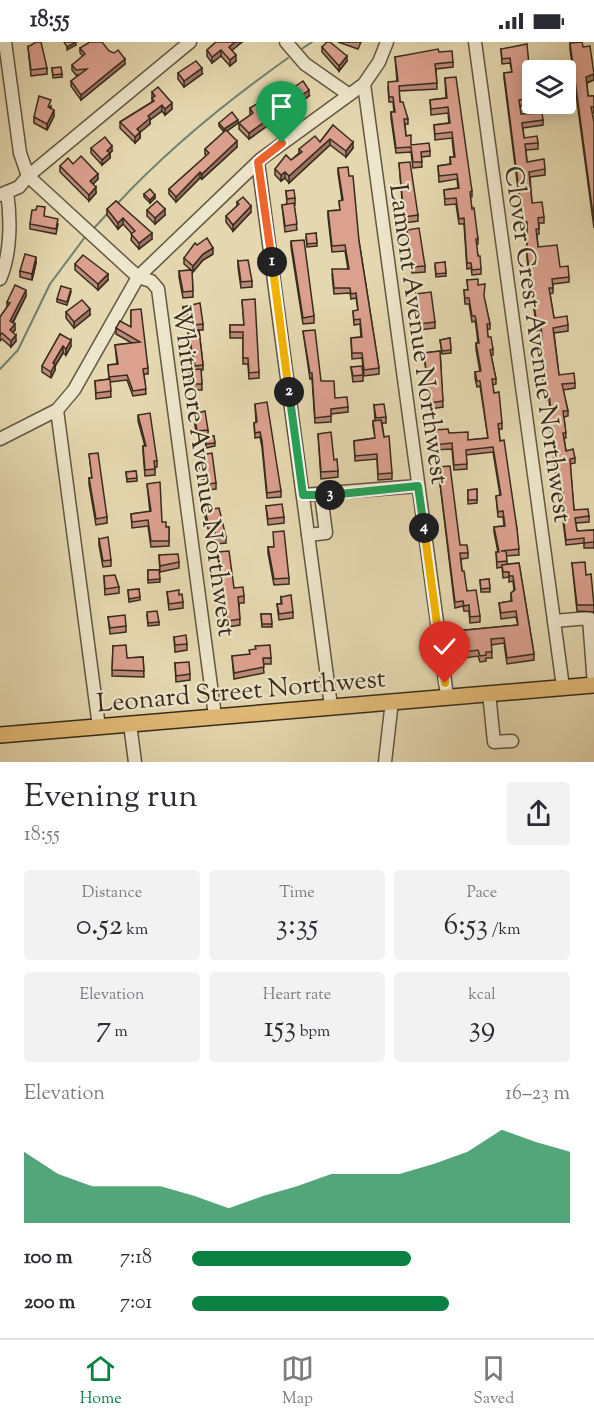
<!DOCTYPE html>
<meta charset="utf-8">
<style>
:root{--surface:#fff;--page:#f2f2f3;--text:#2b2b33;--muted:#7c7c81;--line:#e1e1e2;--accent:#0b8043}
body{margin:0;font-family:"Sorts Mill Goudy",serif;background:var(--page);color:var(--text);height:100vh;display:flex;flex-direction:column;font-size:22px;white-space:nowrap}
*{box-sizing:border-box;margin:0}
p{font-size:20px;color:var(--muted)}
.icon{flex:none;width:33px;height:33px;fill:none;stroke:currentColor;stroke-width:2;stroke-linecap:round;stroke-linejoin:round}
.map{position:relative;height:720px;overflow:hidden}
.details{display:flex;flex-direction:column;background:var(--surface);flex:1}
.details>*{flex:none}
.controls{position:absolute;left:522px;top:18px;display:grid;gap:12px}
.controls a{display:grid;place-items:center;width:54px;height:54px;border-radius:6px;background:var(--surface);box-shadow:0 3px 15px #0003;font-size:30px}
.pin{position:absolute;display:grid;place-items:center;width:51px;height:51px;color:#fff;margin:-62px -26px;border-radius:50% 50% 50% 0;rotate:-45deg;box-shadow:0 0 6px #0007}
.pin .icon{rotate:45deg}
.km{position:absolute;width:30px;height:30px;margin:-15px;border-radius:50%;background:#222;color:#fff;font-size:16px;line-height:30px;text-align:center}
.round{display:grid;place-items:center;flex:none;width:63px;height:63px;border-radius:6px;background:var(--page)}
.head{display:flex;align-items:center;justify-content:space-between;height:102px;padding:0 24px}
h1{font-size:33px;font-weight:600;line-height:45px}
.figures{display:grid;grid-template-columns:repeat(3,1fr);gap:9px;height:102px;padding:6px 24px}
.figures div{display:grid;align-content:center;border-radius:6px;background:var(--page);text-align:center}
.figures b{font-size:30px;font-weight:600}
.figures small{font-size:16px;font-weight:400}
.figures p{font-size:16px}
.chart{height:168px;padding:12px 24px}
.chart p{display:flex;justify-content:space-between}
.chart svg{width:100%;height:108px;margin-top:6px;fill:var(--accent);opacity:.7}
ul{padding:0 24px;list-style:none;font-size:20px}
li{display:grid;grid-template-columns:96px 72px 1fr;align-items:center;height:45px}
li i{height:15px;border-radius:8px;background:var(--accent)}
.status{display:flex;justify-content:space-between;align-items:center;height:42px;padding:0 30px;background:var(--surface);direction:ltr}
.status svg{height:16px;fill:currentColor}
.dock{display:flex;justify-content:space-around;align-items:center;height:84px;border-top:2px solid var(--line);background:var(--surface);font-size:16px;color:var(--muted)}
.dock a{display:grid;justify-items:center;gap:3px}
.dock .current{color:var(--accent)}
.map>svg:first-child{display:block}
</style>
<div class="status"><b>18:55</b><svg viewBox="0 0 49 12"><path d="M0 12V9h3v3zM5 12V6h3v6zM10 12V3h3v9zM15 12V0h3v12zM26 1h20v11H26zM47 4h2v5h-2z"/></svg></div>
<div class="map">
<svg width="594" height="720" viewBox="0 0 594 720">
<rect width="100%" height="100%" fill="#e5d8b0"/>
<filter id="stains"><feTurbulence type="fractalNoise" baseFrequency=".00333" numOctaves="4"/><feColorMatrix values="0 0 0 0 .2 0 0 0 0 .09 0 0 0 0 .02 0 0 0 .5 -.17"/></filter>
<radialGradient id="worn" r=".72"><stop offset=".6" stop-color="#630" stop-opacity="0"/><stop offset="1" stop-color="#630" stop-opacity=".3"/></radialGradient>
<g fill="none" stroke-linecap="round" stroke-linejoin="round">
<g stroke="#708171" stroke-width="2">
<polyline points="300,8 312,0"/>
<path d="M 116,163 C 167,108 227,59 288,16"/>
<polyline points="95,185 108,171"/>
<polyline points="0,327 18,308 50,242 85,195"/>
</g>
<defs>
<g id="minor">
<polyline points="5,0 20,111 28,134 138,235 151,239 158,247 215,674"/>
<polyline points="286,0 305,22 348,52"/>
<polyline points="475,0 563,645"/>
<polyline points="364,42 447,654"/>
<polyline points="258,120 331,664"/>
<polyline points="0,153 19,145 28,134 190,0"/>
<path d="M 0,237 C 11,212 11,177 7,150"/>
<polyline points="57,368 99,685"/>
<polyline points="0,397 57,368 74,348 138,235 261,117 364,42 379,20 387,0"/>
<polyline points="303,453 418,444"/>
<polyline points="308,493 326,491 321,453"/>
<polyline points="554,579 589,576 594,643"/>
<polyline points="489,651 494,700 512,699"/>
<polyline points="130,682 135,720"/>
<polyline points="385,720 392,659"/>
</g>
<polyline id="major" points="0,693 594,643"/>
</defs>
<use href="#minor" stroke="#635741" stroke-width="15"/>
<use href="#major" stroke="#382c1c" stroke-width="18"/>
<use href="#minor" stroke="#eee6cc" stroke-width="12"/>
<use href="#major" stroke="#e2bc78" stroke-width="15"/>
</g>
<g fill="#bd8a7b" stroke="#382c1c" stroke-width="1.5">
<polygon points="216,0 242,0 232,8 236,19 230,24 221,14 212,21 207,14 207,8"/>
<polygon points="338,0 361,0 358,7"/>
<polygon points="570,1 583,5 594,38 587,41 588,54 594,54 594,71 592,71 594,80 594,186 570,7"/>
<polygon points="28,5 47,26 47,32 31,34"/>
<polygon points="322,5 347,19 339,29 322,10"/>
<polygon points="80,6 109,9 125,22 81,58 71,44 71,39 79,33 76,33 72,28 72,23 83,14 80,11"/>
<polygon points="501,7 529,23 532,28 532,62 534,62 520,64 521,72 543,78 543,83 523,86 524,96 538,101 538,107 526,108 527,120 545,127 545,133 530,135 532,161 544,175 544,181 539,181 539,192 537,192 538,205 560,225 569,235 569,240 553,242 553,251 550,252 554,276 568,283 568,289 554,291 559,333 575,341 575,346 563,348 568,369 568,374 564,375 566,396 564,396 566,409 575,416 575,421 570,422 574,468 589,474 589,480 576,481 577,489 594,488 594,506 584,506 584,501 566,503 561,462 561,457 564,457 562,448 558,449 557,444 549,375 549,369 550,369 549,357 545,358 539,303 539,297 542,297 541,289 537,289 527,217 527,185 523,186 504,36 504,31 512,30 510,21 502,22"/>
<polygon points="439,10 453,20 453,25 436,27 437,47 399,49 400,60 408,77 408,82 405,82 406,94 411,103 430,109 430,114 421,115 422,125 413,126 411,110 396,111 391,76 391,70 394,70 393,60 389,60 388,45 397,39 395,15"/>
<polygon points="52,26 62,32 62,35 53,36"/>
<polygon points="178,31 202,32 184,45 178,37"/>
<polygon points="445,36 472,149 472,155 470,155 472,167 478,197 478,202 476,203 478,214 481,227 481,232 472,233 471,226 467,227 464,182 459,182 456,162 445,163 444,148 458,146 457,137 439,140 438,124 450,122 450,115 454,115 452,96 435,98 434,83 449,81 448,71 431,73 430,58 446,56"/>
<polygon points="152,50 172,67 165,73 162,69 150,78 150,82 140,90 140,96 135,101 120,86 120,80 152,60"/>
<polygon points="283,53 309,54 249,97 239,87 239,81 250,73 250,66"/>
<polygon points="51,64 51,66 54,74 47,88 34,81 34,75"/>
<polygon points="219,81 238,81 227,89 237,105 202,137 200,136 176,160 169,152 169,147 206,114 205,112 205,107 224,90 219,84"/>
<polygon points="333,83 353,106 346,115 330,103 289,141 285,136 281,139 275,133 275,127 291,118 299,111 299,107 320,100"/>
<polygon points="91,106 112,109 110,111 110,116 102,123 91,111"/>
<polygon points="399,121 418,173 418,179 404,181"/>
<polygon points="73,122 98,137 93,142 96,151 89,159 60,130 60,124"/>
<polygon points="338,126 359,199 379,326 379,332 364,334 362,316 352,317 351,296 361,295 360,282 354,283 353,269 358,268 356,256 351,257 350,251 334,252 332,232 348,227 345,209 332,210 328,175 328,169 340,168 339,159 342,158 338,131"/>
<polygon points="286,149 295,156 295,163 294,163 297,188 285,190 282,163 287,162"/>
<polygon points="144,152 155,156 150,161 144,155"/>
<polygon points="116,159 152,197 139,207 131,198 132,192 123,182 118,187 107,173 107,167"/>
<polygon points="237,160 251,170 233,189 226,180 226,174 237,164"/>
<polygon points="147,168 165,173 155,182 147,174"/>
<polygon points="44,174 58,182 56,192 30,187 30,182"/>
<polygon points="407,188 425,224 425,230 412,231"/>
<polygon points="316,191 317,204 307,205 306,195"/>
<polygon points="291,199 314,274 314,281 303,282 291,205"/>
<polygon points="213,212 203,218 193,230 192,229 193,255 183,256 179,235 179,229 191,228 184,222 184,216"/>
<polygon points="238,219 252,239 252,245 241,246 238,225"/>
<polygon points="445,220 446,234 436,235 435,224"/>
<polygon points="36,221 32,238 20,235 20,229"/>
<polygon points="75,222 108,238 98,248 75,228"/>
<polygon points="467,238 478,243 484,256 490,282 490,287 487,288 488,295 493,307 493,313 491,313 496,337 496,342 492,343 494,351 502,381 502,387 499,387 500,399 517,487 519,513 506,514 507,522 519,521 534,612 534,618 507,622 504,601 491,603 492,616 486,616 486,619 480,620 478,614 458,617 456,589 518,583 516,575 501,577 499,561 511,559 511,551 514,548 513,539 509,540 509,535 503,536 502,525 497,526 496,510 498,510 494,490 494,485 504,484 503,475 498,475 496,454 500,453 493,410 466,413 467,427 454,428 452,407 433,408 434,388 449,391 468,398 488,396 480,344 477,345 475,336 475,330 480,330 476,307 476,301 478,301 476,284 475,279 472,280 469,262 465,262 464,248 468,248"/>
<polygon points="71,250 67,263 57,260 57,257"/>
<polygon points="416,252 435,280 435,286 419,288"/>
<polygon points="26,254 13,281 15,288 13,290 16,299 11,305 2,297 0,299 0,275 7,265 7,260"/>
<polygon points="242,258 259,330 259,336 249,337 248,322 243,322 243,296 230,296 230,283 244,283"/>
<polygon points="183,265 203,282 203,288 199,288 203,323 203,328 201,328 202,348 190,348 189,328 194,328 188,294 188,289 193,288 192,280 184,279"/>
<polygon points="131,268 148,326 148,332 144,332 146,352 133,354 127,338 110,340 111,355 96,357 95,339 109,337 108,323 117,322 115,303 132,301 116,292 116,286 131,285"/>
<polygon points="66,270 90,273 74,286 66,276"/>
<polygon points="303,289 321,339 335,356 348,365 348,370 331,372 331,380 315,381 312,336 310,337"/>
<polygon points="60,292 71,304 66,313 63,311 55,324 55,328 51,336 42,330 42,324"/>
<polygon points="450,296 451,311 442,312 440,298"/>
<polygon points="440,309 443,365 430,367 424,311"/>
<polygon points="351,325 363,333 363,339 353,340"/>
<polygon points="255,362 281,449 281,455 267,456 262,405 260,395 255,396 254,381 256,380"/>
<polygon points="374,363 386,375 386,381 382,381 384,395 392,431 392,437 378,438 377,417 355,419 354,399 375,396 373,384 373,379 375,378"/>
<polygon points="194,372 208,388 208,394 197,395 194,378"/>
<polygon points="138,373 157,419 157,425 155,425 155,433 145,434 143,410 143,404 145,404 138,379"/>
<polygon points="318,392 334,418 338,429 338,435 321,437"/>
<polygon points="214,394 215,404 206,406 205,395"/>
<polygon points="89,412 107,475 107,481 96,483 89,442 89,436 92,436"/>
<polygon points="200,413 216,441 216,447 208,448 207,437 202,437 202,432 199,433"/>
<polygon points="438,425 460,503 468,511 468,516 461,517 462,529 467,549 480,574 480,580 470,581 469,569 464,569 463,564 455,566"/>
<polygon points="136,429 137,439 127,440 126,430"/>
<polygon points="147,442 162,480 166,485 169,485 169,504 151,505 148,484 132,486 131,472 150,470"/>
<polygon points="477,447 477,461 468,462 468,448"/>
<polygon points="266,464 284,475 284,481 268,483"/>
<polygon points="205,468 226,495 226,501 216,502 214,486 208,487 205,474"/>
<polygon points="99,497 111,518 111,524 103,525 99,503"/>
<polygon points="268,505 273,505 289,536 289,542 274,543 268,511"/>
<polygon points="218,510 234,546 244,554 244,561 239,561 240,583 228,585 218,516"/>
<polygon points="159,513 179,520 179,526 160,530"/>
<polygon points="572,521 586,533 594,563 594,570 577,569"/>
<polygon points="148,528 159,528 160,540 148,541"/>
<polygon points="104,534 119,545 119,551 105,553"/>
<polygon points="489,537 490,550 481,550 480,538"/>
<polygon points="139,547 140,558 129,560 128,548"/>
<polygon points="167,550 183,560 183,566 169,568"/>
<polygon points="281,555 293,570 293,576 279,578 277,562 281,562"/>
<polygon points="261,572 271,572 272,585 262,585"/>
<polygon points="147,573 159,580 159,583 148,584"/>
<polygon points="108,575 126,584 126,590 110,592"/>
<polygon points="174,595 187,602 187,608 175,610"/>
<polygon points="113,604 127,616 143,615 144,635 112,634"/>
<polygon points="232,614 271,616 271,622 263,622 264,631 234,637"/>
<polygon points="175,621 190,632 190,638 176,640"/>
</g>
<g fill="#9a7064" stroke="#382c1c" stroke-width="1.5">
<polygon points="76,0 76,3 67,8 67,5"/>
<polygon points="235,0 242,0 229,11 229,5"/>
<polygon points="221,8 221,14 212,21 212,15"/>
<polygon points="236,13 236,19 230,24 230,18"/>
<polygon points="347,14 347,19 339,29 339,24"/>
<polygon points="125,17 125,22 81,58 81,53"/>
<polygon points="202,26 202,32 184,45 184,39"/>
<polygon points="594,32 594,38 586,41 586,35"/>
<polygon points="309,48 309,54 249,97 249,91"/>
<polygon points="172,61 172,67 165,73 165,67"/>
<polygon points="162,63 162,69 150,78 150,82 137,93 137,87 148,74"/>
<polygon points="54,68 54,74 47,88 47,82"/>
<polygon points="238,78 238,81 224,91 224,87"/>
<polygon points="140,90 140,96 135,101 135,95"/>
<polygon points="330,97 330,103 289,141 289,134"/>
<polygon points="237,99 237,105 202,137 202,132"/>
<polygon points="353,100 353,106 346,115 346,109"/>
<polygon points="112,104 112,109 107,113 107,109"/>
<polygon points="110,111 110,116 102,123 102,118"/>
<polygon points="200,130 200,136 176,160 176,155"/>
<polygon points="285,130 285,136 281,139 281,133"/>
<polygon points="98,132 98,137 90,145 90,139"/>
<polygon points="96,145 96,151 89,159 89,153"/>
<polygon points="155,153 155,156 150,161 150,158"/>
<polygon points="251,164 251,170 233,189 233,183"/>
<polygon points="165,167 165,173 155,182 155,176"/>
<polygon points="123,176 123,182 118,187 118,181"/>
<polygon points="152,191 152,197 139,207 139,201"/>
<polygon points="213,206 213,212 203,218 193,230 193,224 203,212"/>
<polygon points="36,215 36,221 32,238 32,232"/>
<polygon points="108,232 108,238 98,248 98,242"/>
<polygon points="26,248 26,254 10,285 10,279"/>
<polygon points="90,267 90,273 74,286 74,280"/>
<polygon points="15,282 15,288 10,294 10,288"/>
<polygon points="16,293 16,299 11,305 11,299"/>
<polygon points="71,298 71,304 66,313 66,307"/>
<polygon points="63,304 63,311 55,324 55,328 51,336 51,330 53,321"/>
</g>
<g fill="#dca08f" stroke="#382c1c" stroke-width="1.5">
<polygon points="36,0 41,0 47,26 31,28 28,5"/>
<polygon points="64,0 76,0 67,5"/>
<polygon points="90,0 102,0 109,9 114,11 118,8 125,17 81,53 71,39 87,27 76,28 72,23 85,12 80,6"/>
<polygon points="216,0 235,0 229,5 236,13 230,18 221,8 212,15 207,8"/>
<polygon points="327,0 330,0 347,14 339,24 322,5"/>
<polygon points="582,0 583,5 590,4 594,32 586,35 588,54 594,54 594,65 591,65 594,80 594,180 570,1"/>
<polygon points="527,2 529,23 534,22 535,28 532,28 532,56 519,58 521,72 542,71 543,78 522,81 524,96 537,94 538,101 525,102 527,120 544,117 545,127 529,130 532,161 542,160 544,175 538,176 539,187 536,187 538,205 557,203 560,225 568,224 569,235 552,237 553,246 549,246 554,276 567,274 568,283 553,286 559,333 574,331 575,341 562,342 568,369 563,369 566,391 563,391 566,409 573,407 575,416 570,417 574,468 588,467 589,474 575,476 577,489 594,488 594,500 584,501 584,496 566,498 561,457 564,456 562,443 558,443 549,369 551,369 549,352 545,352 539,297 542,297 541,283 537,284 527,212 527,180 523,180 504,31 512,30 510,16 502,17 501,7"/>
<polygon points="438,7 439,10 452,9 453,20 435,22 437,41 399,44 400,60 403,60 408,77 404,77 406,94 411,93 411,103 429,101 430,109 421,110 422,120 413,120 411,105 396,106 391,70 395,70 393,55 389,55 388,40 398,39 395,15"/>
<polygon points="196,19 202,26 184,39 178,31"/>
<polygon points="61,25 62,32 53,33 52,26"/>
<polygon points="456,35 472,149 470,150 472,167 474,166 478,197 476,197 478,214 480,214 481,227 472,228 471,221 467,221 464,176 459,177 456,156 445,157 444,148 459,146 457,132 439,134 438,124 451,122 450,115 455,115 452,90 435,92 434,83 450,81 448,65 431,67 430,58 447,56 445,36"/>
<polygon points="303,39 309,48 249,91 239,81 253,71 250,66 280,48 283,53"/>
<polygon points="158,45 172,61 165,67 162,63 148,74 150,76 137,87 140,90 135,95 120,80 154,59 152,56 155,54 152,50"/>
<polygon points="39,54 51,58 48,65 54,68 47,82 34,75"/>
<polygon points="232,70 238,78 224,87 219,81"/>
<polygon points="333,83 353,100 346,109 330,97 289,134 285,130 281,133 275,127 286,113 291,118 302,110 299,107 315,94 320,100"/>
<polygon points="226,88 237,99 202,132 200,130 176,155 169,147 209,111 205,107"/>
<polygon points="105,95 112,104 107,109 110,111 102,118 91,106"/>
<polygon points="81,114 98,132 90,139 96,145 89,153 60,124 68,116 73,122"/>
<polygon points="410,120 418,173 404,175 399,121"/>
<polygon points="348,125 349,134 353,134 359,199 379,326 364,328 362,311 352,311 351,296 362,295 360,277 354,278 353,269 358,268 356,251 351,252 350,246 334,246 332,227 349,227 345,203 332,204 328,169 340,168 339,159 343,158 338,126"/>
<polygon points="150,147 155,153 150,158 144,152"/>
<polygon points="294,148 295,156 287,157 286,149"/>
<polygon points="243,155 251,164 233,183 226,174 239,162 237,160"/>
<polygon points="116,159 152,191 139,201 131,192 135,189 123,176 118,181 107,167"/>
<polygon points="157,159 165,167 155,176 147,168"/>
<polygon points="294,161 297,182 285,184 282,163"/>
<polygon points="37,164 45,165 44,174 58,177 56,187 30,182 32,168 36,168"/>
<polygon points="419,186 425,224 412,225 407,188"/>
<polygon points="316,191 317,201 307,202 306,192"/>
<polygon points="207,196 213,206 203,212 193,224 184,216 195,201 197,203"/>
<polygon points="304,198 314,274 303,276 291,199"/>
<polygon points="25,212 36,215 32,232 20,229"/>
<polygon points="83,213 108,232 98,242 75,222"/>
<polygon points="248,218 252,239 241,240 238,219"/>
<polygon points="445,220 446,231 436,232 435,221"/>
<polygon points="192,228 193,249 183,250 179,229"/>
<polygon points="478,237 478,243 485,242 484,254 490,282 487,282 488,295 491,295 493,307 490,308 496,337 492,337 494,351 499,350 502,381 498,382 500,399 504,398 517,487 519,507 501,509 506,509 507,519 497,520 496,510 499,510 494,485 505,484 503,469 498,470 496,454 501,453 493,405 466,408 467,422 454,423 452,401 433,403 434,388 448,387 449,391 468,390 468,398 488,396 480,339 477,339 475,330 481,329 476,301 479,301 476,278 475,274 472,274 469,256 465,256 464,248 468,248 467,238"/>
<polygon points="15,243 26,248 10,279 15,282 10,288 16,293 11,299 2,291 0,293 0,275 10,261 7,260"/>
<polygon points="61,244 71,247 67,260 57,257"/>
<polygon points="431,250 435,280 419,282 416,252"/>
<polygon points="255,257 259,330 249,331 248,316 243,316 243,290 230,290 230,283 244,283 242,258"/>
<polygon points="82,258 90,267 74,280 66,270"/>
<polygon points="200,261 203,282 193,283 192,274 184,272 183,265"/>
<polygon points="141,267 148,326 143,327 146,347 133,349 127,333 109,335 108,323 118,322 115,303 140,300 116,286 120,279 131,285 131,268"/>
<polygon points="199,288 203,323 195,324 188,289"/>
<polygon points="315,288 321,339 334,339 335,356 347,355 348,365 331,367 331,374 315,376 312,331 310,331 303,289"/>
<polygon points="60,292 71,298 66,307 63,304 53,321 55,322 51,330 42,324"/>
<polygon points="450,296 451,308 442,309 440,298"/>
<polygon points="440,309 443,359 430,361 424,311"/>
<polygon points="362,324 363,333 353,334 351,325"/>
<polygon points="201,327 202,342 190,342 189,328"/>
<polygon points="110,337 111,349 96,351 95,339"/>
<polygon points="267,360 281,449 267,451 262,399 260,390 255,391 254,381 257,380 255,362"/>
<polygon points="384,362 386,375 376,376 374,363"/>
<polygon points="205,369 208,388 197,389 194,372"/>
<polygon points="150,371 157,419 154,419 155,427 145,428 143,404 146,404 138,373"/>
<polygon points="381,378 384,395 389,394 392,431 378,432 377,412 355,414 354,399 375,396 373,379"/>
<polygon points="331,390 334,418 337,417 338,429 321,430 318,392"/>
<polygon points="214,394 215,401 206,402 205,395"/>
<polygon points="98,411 107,475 96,477 89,436 92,436 89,412"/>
<polygon points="212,411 216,441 208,442 207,431 202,431 202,426 199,427 200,413"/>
<polygon points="450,424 460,503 467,503 468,511 460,511 462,529 464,529 467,549 476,548 480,574 470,575 469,563 464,564 463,559 455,560 438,425"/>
<polygon points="136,429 137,436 127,437 126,430"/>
<polygon points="160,440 162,480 166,480 166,485 169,485 169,499 151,499 148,478 132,480 131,472 151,469 147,442"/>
<polygon points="477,447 477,458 468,458 468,448"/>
<polygon points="282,462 284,475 268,477 266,464"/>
<polygon points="219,466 226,495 216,496 214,480 208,481 205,468"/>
<polygon points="284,489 289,536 274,537 268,505 274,505 273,490"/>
<polygon points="108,495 111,518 103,519 99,497"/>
<polygon points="229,509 234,546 243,545 244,554 238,555 240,577 228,579 218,510"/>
<polygon points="178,512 179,520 160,524 159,513"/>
<polygon points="585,520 586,533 591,532 594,563 577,563 572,521"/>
<polygon points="519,521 534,612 507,616 504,596 491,597 492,610 486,610 486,613 480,614 478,608 458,611 456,589 518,583 516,569 501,571 499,561 512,559 511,551 515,548 513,534 509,534 509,530 503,530 502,523"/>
<polygon points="148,528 159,528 160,537 148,538"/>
<polygon points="115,533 119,545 105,547 104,534"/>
<polygon points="489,537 490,546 481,547 480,538"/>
<polygon points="139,547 140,555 129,557 128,548"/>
<polygon points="179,548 179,553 182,552 183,560 169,562 167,550"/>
<polygon points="291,553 293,570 279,572 277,562 282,562 281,555"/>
<polygon points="157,569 159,580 148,581 147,570"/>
<polygon points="261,572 271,572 272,582 262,582"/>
<polygon points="125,573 126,584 110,586 108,575"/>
<polygon points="186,593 187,602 175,603 174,595"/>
<polygon points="126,603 127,616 143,615 144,629 112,628 113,604"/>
<polygon points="270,603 271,616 263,616 264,625 234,631 232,614 250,612 249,608 256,607 255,604"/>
<polygon points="189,620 190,632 176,634 175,621"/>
</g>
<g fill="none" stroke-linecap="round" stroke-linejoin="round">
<defs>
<polyline id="split-1" points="272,220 258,120 282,101"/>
<polyline id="split-2" points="272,220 289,350"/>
<polyline id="split-3" points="289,350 303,453 330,453"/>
<polyline id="split-4" points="330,453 418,444 424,486"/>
<polyline id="split-5" points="424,486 445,641"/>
</defs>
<use href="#split-1" stroke="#fff" stroke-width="12"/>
<use href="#split-2" stroke="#fff" stroke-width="12"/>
<use href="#split-3" stroke="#fff" stroke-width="12"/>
<use href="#split-4" stroke="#fff" stroke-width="12"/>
<use href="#split-5" stroke="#fff" stroke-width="12"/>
<use href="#split-1" stroke="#f0652b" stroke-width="8"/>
<use href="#split-2" stroke="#f5b400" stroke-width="8"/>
<use href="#split-3" stroke="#22a559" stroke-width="8"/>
<use href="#split-4" stroke="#22a559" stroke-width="8"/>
<use href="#split-5" stroke="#f5b400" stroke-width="8"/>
</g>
<g text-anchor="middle" stroke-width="4.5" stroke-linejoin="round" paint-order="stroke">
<g font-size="26" fill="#382c1c" stroke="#eee6cc">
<text transform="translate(420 292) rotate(82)" y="9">Lamont Avenue Northwest</text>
<text transform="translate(539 302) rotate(82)" y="9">Clover Crest Avenue Northwest</text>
<text transform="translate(205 429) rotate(82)" y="9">Whitmore Avenue Northwest</text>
<text transform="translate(241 648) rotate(-5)" y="9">Leonard Street Northwest</text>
</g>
</g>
<rect width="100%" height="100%" filter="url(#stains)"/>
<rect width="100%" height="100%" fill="url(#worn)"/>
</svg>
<div class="controls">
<a><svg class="icon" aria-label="layers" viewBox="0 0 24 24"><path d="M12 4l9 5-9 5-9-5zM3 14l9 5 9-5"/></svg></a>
</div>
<div class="pin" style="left:282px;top:101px;background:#1e9e55"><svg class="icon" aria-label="arrive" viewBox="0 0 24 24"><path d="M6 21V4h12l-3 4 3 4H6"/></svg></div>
<div class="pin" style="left:445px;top:641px;background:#d93025"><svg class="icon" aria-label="check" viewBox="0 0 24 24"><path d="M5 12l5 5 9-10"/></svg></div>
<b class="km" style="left:272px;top:220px">1</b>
<b class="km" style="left:289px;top:350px">2</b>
<b class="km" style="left:330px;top:453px">3</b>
<b class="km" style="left:424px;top:486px">4</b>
</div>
<section class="details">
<div class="head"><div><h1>Evening run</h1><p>18:55</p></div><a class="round"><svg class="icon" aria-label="share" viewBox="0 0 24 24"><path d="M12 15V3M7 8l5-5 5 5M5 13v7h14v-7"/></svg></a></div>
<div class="figures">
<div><p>Distance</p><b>0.52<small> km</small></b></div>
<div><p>Time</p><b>3:35</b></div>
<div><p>Pace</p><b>6:53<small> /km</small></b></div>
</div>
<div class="figures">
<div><p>Elevation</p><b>7<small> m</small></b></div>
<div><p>Heart rate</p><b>153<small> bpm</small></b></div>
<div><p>kcal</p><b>39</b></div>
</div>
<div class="chart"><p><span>Elevation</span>16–23 m</p>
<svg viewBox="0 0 160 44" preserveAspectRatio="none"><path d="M0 44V15L10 24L20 29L30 29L40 29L50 33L60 38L70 33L80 29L90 24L100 24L110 24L120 20L130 15L140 6L150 11L160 15V44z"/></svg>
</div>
<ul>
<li><b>100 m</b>7:18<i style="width:58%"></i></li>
<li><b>200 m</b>7:01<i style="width:68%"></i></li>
</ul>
</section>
<nav class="dock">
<a class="current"><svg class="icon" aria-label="home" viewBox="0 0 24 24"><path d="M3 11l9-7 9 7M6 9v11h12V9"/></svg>Home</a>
<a><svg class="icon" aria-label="map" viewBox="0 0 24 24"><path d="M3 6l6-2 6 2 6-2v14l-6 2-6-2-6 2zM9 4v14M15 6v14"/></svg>Map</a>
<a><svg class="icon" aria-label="saved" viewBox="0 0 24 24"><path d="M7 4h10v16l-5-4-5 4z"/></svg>Saved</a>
</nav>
